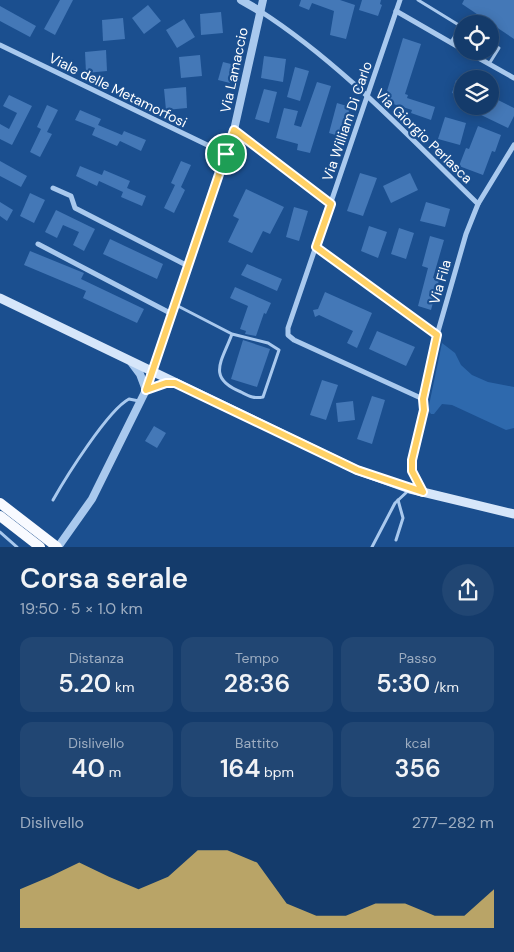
<!DOCTYPE html>
<html lang="it">
<meta charset="utf-8">
<style>
:root{--surface:#143b6b;--page:#214673;--text:#f1f3f6;--muted:#9dadc1;--line:#33557e;--accent:#ffd166}
body{margin:0;font-family:"DM Sans",sans-serif;background:var(--page);color:var(--text);height:100vh;display:flex;flex-direction:column;font-size:19px;white-space:nowrap}
*{box-sizing:border-box;margin:0}
p{font-size:16px;color:var(--muted)}
.icon{flex:none;width:28px;height:28px;fill:none;stroke:currentColor;stroke-width:2;stroke-linecap:round;stroke-linejoin:round}
.map{position:relative;height:547px;overflow:hidden}
.details{display:flex;flex-direction:column;background:var(--surface);flex:1}
.details>*{flex:none}
.buttons{position:absolute;left:454px;top:15px;display:grid;gap:10px}
.buttons a{display:grid;place-items:center;width:45px;height:45px;border-radius:50%;background:var(--surface);box-shadow:0 2px 12px #0003,0 0 0 1px var(--line);font-size:25px}
.pin{position:absolute;display:grid;place-items:center;width:42px;height:42px;color:#fff;margin:-21px;border:2px solid #fff;border-radius:50%;box-shadow:0 1px 5px #0007}
.round{display:grid;place-items:center;flex:none;width:52px;height:52px;border-radius:26px;background:var(--page)}
.headline{display:flex;align-items:center;justify-content:space-between;height:85px;padding:0 20px}
h1{font-size:28px;font-weight:600;line-height:38px}
.figures{display:grid;grid-template-columns:repeat(3,1fr);gap:8px;height:85px;padding:5px 20px}
.figures div{display:grid;align-content:center;border-radius:12px;background:var(--page);text-align:center}
.figures b{font-size:25px;font-weight:600}
.figures small{font-size:14px;font-weight:400}
.figures p{font-size:14px}
.chart{height:140px;padding:10px 20px}
.chart p{display:flex;justify-content:space-between}
.chart svg{width:100%;height:90px;margin-top:5px;fill:var(--accent);opacity:.7}
.map>svg:first-child{display:block}
</style>
<div class="map">
<svg width="514" height="547" viewBox="0 0 514 547">
<rect width="100%" height="100%" fill="#1b4f8f"/>
<polygon fill="#2e69ad" points="442,343 455,353 461,365 472,375 488,382 514,387 514,428 506,430 452,405 442,404 434,414 431,414 428,410"/>
<g fill="#4478b7">
<polygon points="60,0 73,0 55,35 44,29"/>
<polygon points="301,0 340,0 355,5 346,39 330,35 334,11 312,3 309,10 299,6"/>
<polygon points="362,0 381,0 380,4 382,5 378,16 359,10"/>
<polygon points="464,0 514,0 514,39 462,4"/>
<polygon points="148,5 161,21 144,34 132,18"/>
<polygon points="0,6 36,26 30,37 0,21"/>
<polygon points="221,12 223,33 201,35 200,14"/>
<polygon points="123,18 125,39 103,41 102,20"/>
<polygon points="184,19 195,37 177,48 166,30"/>
<polygon points="403,38 421,44 405,94 408,95 407,98 435,107 431,120 411,113 412,110 384,101"/>
<polygon points="106,50 107,71 86,73 85,52"/>
<polygon points="200,55 202,76 181,78 179,57"/>
<polygon points="264,56 286,59 283,82 261,78"/>
<polygon points="223,62 235,65 230,83 218,80"/>
<polygon points="295,67 309,71 300,101 287,97"/>
<polygon points="456,80 462,82 462,96 452,93"/>
<polygon points="317,82 331,86 310,153 297,150 298,144 276,138 284,108 298,111 294,125 301,127"/>
<polygon points="186,87 187,108 166,110 164,89"/>
<polygon points="264,89 277,92 269,123 255,119"/>
<polygon points="9,95 32,106 12,145 0,139 0,124 9,129 17,113 3,106"/>
<polygon points="490,96 514,108 514,116 508,128 479,114 483,106 490,106"/>
<polygon points="337,103 350,107 342,137 329,133"/>
<polygon points="47,105 58,110 47,132 52,134 40,157 30,152 41,129 37,127"/>
<polygon points="80,110 101,119 98,125 122,135 124,131 146,140 141,151 120,141 117,146 92,135 95,128 75,120"/>
<polygon points="445,117 466,123 460,145 438,139"/>
<polygon points="478,126 501,135 495,152 492,151 483,175 459,166 466,148 469,149"/>
<polygon points="0,161 27,176 21,187 0,176"/>
<polygon points="181,161 191,165 181,187 185,190 174,213 164,208 175,185 171,183"/>
<polygon points="80,166 102,175 104,170 130,181 127,188 146,196 142,206 121,197 123,192 99,181 97,186 76,176"/>
<polygon points="360,173 377,178 363,216 347,211"/>
<polygon points="410,173 418,190 391,203 383,186"/>
<polygon points="246,189 284,207 270,234 263,231 252,253 228,242 239,219 233,216"/>
<polygon points="30,193 45,200 34,223 20,216"/>
<polygon points="0,202 13,210 7,221 0,216"/>
<polygon points="426,202 450,209 445,227 420,221"/>
<polygon points="294,207 308,211 299,241 286,237"/>
<polygon points="56,210 95,229 84,251 73,245 79,232 63,225 57,238 45,232"/>
<polygon points="369,226 387,232 378,258 361,251"/>
<polygon points="399,228 414,233 406,259 391,254"/>
<polygon points="430,236 444,240 433,278 439,280 431,310 418,306 428,268 422,266"/>
<polygon points="110,239 163,264 157,279 103,254"/>
<polygon points="30,251 84,273 81,279 144,309 137,323 83,298 86,291 24,265"/>
<polygon points="247,264 282,279 277,291 241,275"/>
<polygon points="235,287 271,303 266,314 264,313 256,336 245,334 246,331 240,329 248,306 230,298"/>
<polygon points="325,292 372,313 357,348 347,343 353,331 319,315 315,317 313,310 318,309"/>
<polygon points="377,331 415,347 406,366 369,349"/>
<polygon points="243,340 270,349 257,387 231,379"/>
<polygon points="322,380 338,385 326,420 310,415"/>
<polygon points="372,396 385,400 372,444 357,439"/>
<polygon points="353,401 355,420 338,422 336,403"/>
<polygon points="154,426 166,433 157,448 145,441"/>
</g>
<g fill="none" stroke-linecap="round" stroke-linejoin="round">
<g stroke="#a9c9ee" stroke-width="3">
<polyline points="418,0 462,27"/>
<polyline points="451,42 461,26"/>
<polyline points="489,64 499,48 490,43"/>
<path d="M 176,305 L 232,334 C 222,361 206,378 241,392 C 249,396 254,399 263,397 L 279,350 L 268,343 L 232,334"/>
<path d="M 53,500 C 66,477 108,410 129,399 L 139,401"/>
<polyline points="0,532 17,547"/>
<polyline points="396,540 403,518 398,500"/>
<polyline points="372,547 395,503 409,490"/>
</g>
<g stroke="#a9c9ee" stroke-width="5">
<polyline points="400,0 288,328 288,335 294,340 423,399"/>
<path d="M 260,11 C 341,63 409,137 478,204"/>
<polyline points="396,11 462,49"/>
<polyline points="0,45 226,154"/>
<polyline points="466,51 514,78"/>
<polyline points="234,130 331,204"/>
<polyline points="53,188 71,196 75,208 188,266"/>
<polyline points="38,244 172,314"/>
<polyline points="316,247 437,335"/>
<polyline points="423,492 412,471 412,460 424,410 423,399 437,335 466,234 478,204 514,145"/>
</g>
<g stroke="#a9c9ee" stroke-width="8">
<polyline points="241,0 260,11"/>
<polyline points="131,362 140,374 146,390"/>
<polyline points="146,390 166,383 175,383"/>
<polyline points="58,547 92,499 146,390 234,130 263,0"/>
</g>
<polyline stroke="#d6e6fa" stroke-width="9" points="0,298 357,470 410,489 514,514"/>
<g stroke="#f8faff" stroke-width="10">
<polyline points="0,503 57,547"/>
<polyline points="0,516 40,547"/>
</g>
</g>
<g fill="none" stroke-linecap="round" stroke-linejoin="round">
<defs>
<polygon id="route" points="234,130 331,204 316,247 437,335 423,399 424,410 412,460 412,471 423,492 357,470 175,383 166,383 146,390"/>
</defs>
<use href="#route" stroke="#fff" stroke-width="10"/>
<use href="#route" stroke="#ffd166" stroke-width="6"/>
</g>
<g text-anchor="middle" stroke-width="4.5" stroke-linejoin="round" paint-order="stroke">
<g font-size="14" fill="#fff" stroke="#1b4f8f">
<text transform="translate(234 70) rotate(-78)" y="5">Via Lamaccio</text>
<text transform="translate(118 90) rotate(26)" y="5">Viale delle Metamorfosi</text>
<text transform="translate(347 121) rotate(-71)" y="5">Via William Di Carlo</text>
<text transform="translate(424 136) rotate(44)" y="5">Via Giorgio Perlasca</text>
<text transform="translate(440 282) rotate(-74)" y="5">Via Fila</text>
</g>
</g>
</svg>
<div class="buttons">
<a><svg class="icon" aria-label="locate" viewBox="0 0 24 24"><circle cx="12" cy="12" r="6"/><path d="M12 2v4M12 18v4M2 12h4M18 12h4"/></svg></a>
<a><svg class="icon" aria-label="layers" viewBox="0 0 24 24"><path d="M12 4l9 5-9 5-9-5zM3 14l9 5 9-5"/></svg></a>
</div>
<div class="pin" style="left:226px;top:154px;background:#1e9e55"><svg class="icon" aria-label="arrive" viewBox="0 0 24 24"><path d="M6 21V4h12l-3 4 3 4H6"/></svg></div>
</div>
<section class="details">
<div class="headline"><div><h1>Corsa serale</h1><p>19:50 · 5 × 1.0 km</p></div><a class="round"><svg class="icon" aria-label="share" viewBox="0 0 24 24"><path d="M12 15V3M7 8l5-5 5 5M5 13v7h14v-7"/></svg></a></div>
<div class="figures">
<div><p>Distanza</p><b>5.20<small> km</small></b></div>
<div><p>Tempo</p><b>28:36</b></div>
<div><p>Passo</p><b>5:30<small> /km</small></b></div>
</div>
<div class="figures">
<div><p>Dislivello</p><b>40<small> m</small></b></div>
<div><p>Battito</p><b>164<small> bpm</small></b></div>
<div><p>kcal</p><b>356</b></div>
</div>
<div class="chart"><p><span>Dislivello</span>277–282 m</p>
<svg viewBox="0 0 160 44" preserveAspectRatio="none"><path d="M0 44V25L10 19L20 12L30 19L40 25L50 19L60 6L70 6L80 12L90 32L100 38L110 38L120 32L130 32L140 38L150 38L160 25V44z"/></svg>
</div>
</section>
